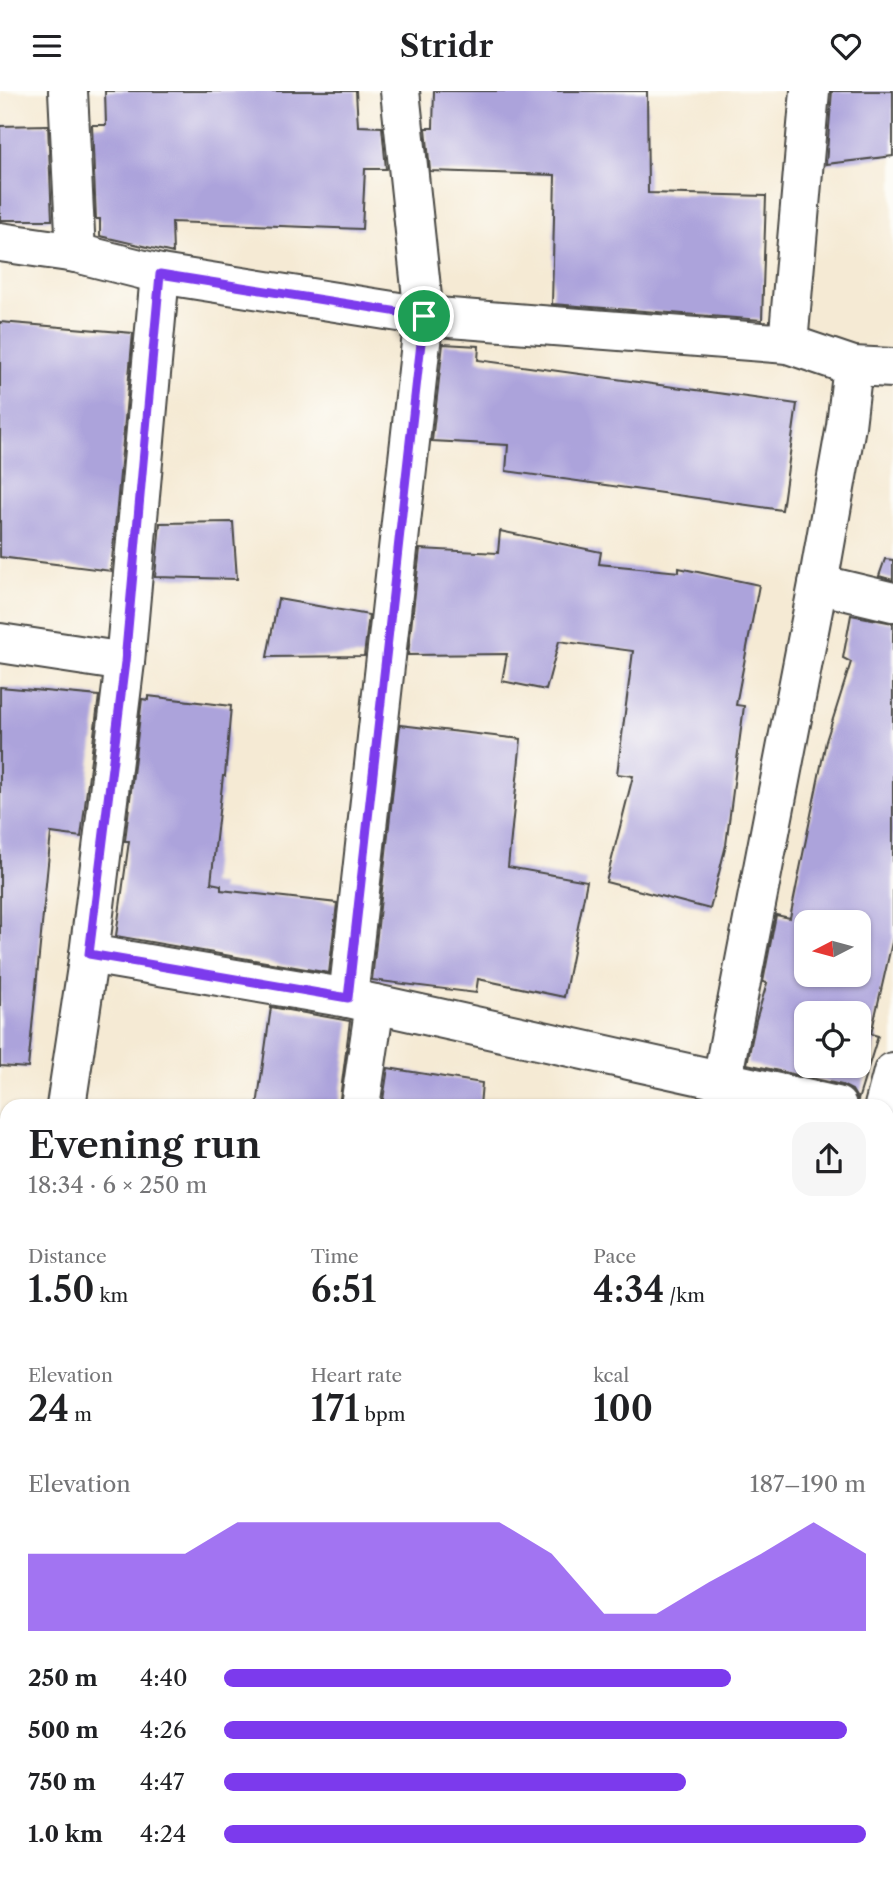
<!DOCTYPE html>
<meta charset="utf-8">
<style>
:root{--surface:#fff;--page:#f6f6f6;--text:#202124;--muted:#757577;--accent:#7c3aed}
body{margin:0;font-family:"Libre Caslon Text",serif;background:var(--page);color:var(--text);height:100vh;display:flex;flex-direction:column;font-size:26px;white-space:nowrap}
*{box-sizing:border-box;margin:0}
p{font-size:23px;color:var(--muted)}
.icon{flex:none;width:38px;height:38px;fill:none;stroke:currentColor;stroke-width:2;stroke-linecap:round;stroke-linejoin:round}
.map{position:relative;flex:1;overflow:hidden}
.panel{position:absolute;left:0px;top:1008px;width:894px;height:779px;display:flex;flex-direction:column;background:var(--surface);border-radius:21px 21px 0 0;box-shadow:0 2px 5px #0004}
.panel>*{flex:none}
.needle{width:46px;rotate:264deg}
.fabs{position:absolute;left:794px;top:819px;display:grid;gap:14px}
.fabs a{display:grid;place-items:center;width:77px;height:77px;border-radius:14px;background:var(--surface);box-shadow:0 2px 5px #0004;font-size:35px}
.pin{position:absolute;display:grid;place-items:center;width:60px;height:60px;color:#fff;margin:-30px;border:4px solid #fff;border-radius:50%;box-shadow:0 2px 7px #0007}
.round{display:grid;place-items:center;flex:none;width:74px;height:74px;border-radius:21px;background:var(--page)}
.headline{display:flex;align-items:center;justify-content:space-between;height:119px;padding:0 28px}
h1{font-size:38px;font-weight:600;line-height:52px}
.figures{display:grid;grid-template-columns:repeat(3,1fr);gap:10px;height:119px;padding:7px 28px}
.figures div{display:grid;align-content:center}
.figures b{font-size:35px;font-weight:600}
.figures small{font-size:19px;font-weight:400}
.figures p{font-size:19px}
.chart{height:196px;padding:14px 28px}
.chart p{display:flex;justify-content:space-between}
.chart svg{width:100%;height:126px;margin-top:7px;fill:var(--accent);opacity:.7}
ul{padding:0 28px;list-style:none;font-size:23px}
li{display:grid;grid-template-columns:112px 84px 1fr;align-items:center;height:52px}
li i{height:18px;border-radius:9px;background:var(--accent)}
header{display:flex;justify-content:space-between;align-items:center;height:91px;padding:0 28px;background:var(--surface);font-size:32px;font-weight:600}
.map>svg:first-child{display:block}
</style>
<header><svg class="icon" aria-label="menu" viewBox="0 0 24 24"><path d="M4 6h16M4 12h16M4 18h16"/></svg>Stridr<svg class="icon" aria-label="heart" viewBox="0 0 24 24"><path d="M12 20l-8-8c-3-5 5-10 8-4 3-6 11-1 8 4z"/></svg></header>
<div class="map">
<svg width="893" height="1786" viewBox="0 0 893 1786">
<rect width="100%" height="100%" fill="#fdfcf7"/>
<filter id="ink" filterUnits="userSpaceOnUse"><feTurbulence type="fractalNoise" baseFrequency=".0143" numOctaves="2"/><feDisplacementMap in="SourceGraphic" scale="14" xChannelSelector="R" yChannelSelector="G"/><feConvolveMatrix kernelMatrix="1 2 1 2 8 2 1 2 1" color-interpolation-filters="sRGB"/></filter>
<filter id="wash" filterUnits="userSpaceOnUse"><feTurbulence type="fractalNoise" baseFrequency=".00686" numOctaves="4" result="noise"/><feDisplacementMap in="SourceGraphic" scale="28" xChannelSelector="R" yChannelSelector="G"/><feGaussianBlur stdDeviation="1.57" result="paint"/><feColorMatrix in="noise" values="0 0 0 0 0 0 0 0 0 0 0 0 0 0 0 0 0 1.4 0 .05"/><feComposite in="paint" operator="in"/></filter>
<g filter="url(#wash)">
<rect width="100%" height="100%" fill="#f5ead4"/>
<g id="blocks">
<g fill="#aca3db" fill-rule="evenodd">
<polygon points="105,0 356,0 358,35 382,36 386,78 365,78 362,138 172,131 173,162 100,145 100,128 96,128 92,34 106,34"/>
<polygon points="434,0 647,0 648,102 766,105 762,229 552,213 555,84 430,80 426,37 433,37"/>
<polygon points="832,0 893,0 893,65 826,73"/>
<polygon points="48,34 52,129 0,129 0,35"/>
<polygon points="0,231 133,242 111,480 0,466"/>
<polygon points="443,253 479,255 478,269 797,313 782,419 506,380 508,354 432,350"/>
<polygon points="233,431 237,488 155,486 160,432"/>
<polygon points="500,440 601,461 599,473 679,481 679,477 759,494 736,614 744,615 726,754 710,818 606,791 633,685 617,683 633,560 559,550 546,599 502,590 507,563 408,564 420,458 498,462"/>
<polygon points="885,468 893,469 893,489 879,485"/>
<polygon points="278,508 369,524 364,565 267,566"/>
<path d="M 851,524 L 893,532 L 893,847 L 871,943 L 878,945 L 858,1009 L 852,999 L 842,994 L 747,973 L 756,929 L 767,892 L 763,891 L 776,824 L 790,827 L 826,650 L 851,571 L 843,567 ZM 807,831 L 859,831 L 859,884 L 807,884 ZM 807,922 L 859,922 L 859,975 L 807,975 Z"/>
<polygon points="0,596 99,605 81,746 51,742 28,977 0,975"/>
<polygon points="148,605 231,615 225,685 223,685 211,792 221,794 221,799 337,812 329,882 116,845 129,750 125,750 142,608 148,609"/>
<polygon points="400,634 521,648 508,776 587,790 564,906 478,888 476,902 372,889"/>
<polygon points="271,916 350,930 339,1015 257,1015"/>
<polygon points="388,977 482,992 480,1015 382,1015"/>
</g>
</g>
</g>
<g filter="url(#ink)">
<use href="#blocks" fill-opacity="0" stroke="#494844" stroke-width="2"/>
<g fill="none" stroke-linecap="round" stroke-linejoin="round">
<defs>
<g id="minor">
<polyline points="68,0 76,162"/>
<polyline points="0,151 76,162 160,183 424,225 788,253 853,275 893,277"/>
<polyline points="788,253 810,0"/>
<polyline points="818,493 893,511"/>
<polyline points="0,552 125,571 160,183"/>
<polyline points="89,863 348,907 837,1015"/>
<polyline points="348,907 424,225 400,0"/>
<polyline points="722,989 818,493 846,335 853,275"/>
<polyline points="66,1015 89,863 125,571"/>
<polyline points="360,1015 375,913"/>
<polyline points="884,1015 893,981"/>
<polyline points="887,1440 893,1416"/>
<polyline points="0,1446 7,1400"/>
<polyline points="770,1780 797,1786"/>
<polyline points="264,1786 265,1780"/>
</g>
</defs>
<use href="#minor" stroke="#494844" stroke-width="42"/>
<use href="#minor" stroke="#fff" stroke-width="38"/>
</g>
</g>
<g fill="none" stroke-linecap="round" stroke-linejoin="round" filter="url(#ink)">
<defs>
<polygon id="route" points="160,183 424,225 348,907 89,863 125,571"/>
</defs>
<use href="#route" stroke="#fff" stroke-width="14"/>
<use href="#route" stroke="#7c3aed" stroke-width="9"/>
</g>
</svg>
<div class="fabs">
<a><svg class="needle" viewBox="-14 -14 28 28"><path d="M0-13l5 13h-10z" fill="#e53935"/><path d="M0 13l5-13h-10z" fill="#757577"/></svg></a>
<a><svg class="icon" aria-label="locate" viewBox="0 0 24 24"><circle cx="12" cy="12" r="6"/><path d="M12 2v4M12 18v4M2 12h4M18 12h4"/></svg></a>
</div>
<div class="pin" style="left:424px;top:225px;background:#1e9e55"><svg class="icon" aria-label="arrive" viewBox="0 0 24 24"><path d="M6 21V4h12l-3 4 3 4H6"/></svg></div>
<section class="panel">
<div class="headline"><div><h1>Evening run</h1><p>18:34 · 6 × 250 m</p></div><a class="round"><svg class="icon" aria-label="share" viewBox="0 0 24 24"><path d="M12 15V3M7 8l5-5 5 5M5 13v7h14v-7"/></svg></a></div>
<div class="figures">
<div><p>Distance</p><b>1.50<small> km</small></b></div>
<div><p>Time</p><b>6:51</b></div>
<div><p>Pace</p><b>4:34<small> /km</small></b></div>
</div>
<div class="figures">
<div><p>Elevation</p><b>24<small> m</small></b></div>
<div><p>Heart rate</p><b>171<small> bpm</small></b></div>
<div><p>kcal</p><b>100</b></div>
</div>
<div class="chart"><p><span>Elevation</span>187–190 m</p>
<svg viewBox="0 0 160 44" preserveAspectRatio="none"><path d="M0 44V17L10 17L20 17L30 17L40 6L50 6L60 6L70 6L80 6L90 6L100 17L110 38L120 38L130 27L140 17L150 6L160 17V44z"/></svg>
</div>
<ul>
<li><b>250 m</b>4:40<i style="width:79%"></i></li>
<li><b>500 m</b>4:26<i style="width:97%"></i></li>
<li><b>750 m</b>4:47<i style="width:72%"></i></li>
<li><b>1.0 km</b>4:24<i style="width:100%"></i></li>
</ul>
</section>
</div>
